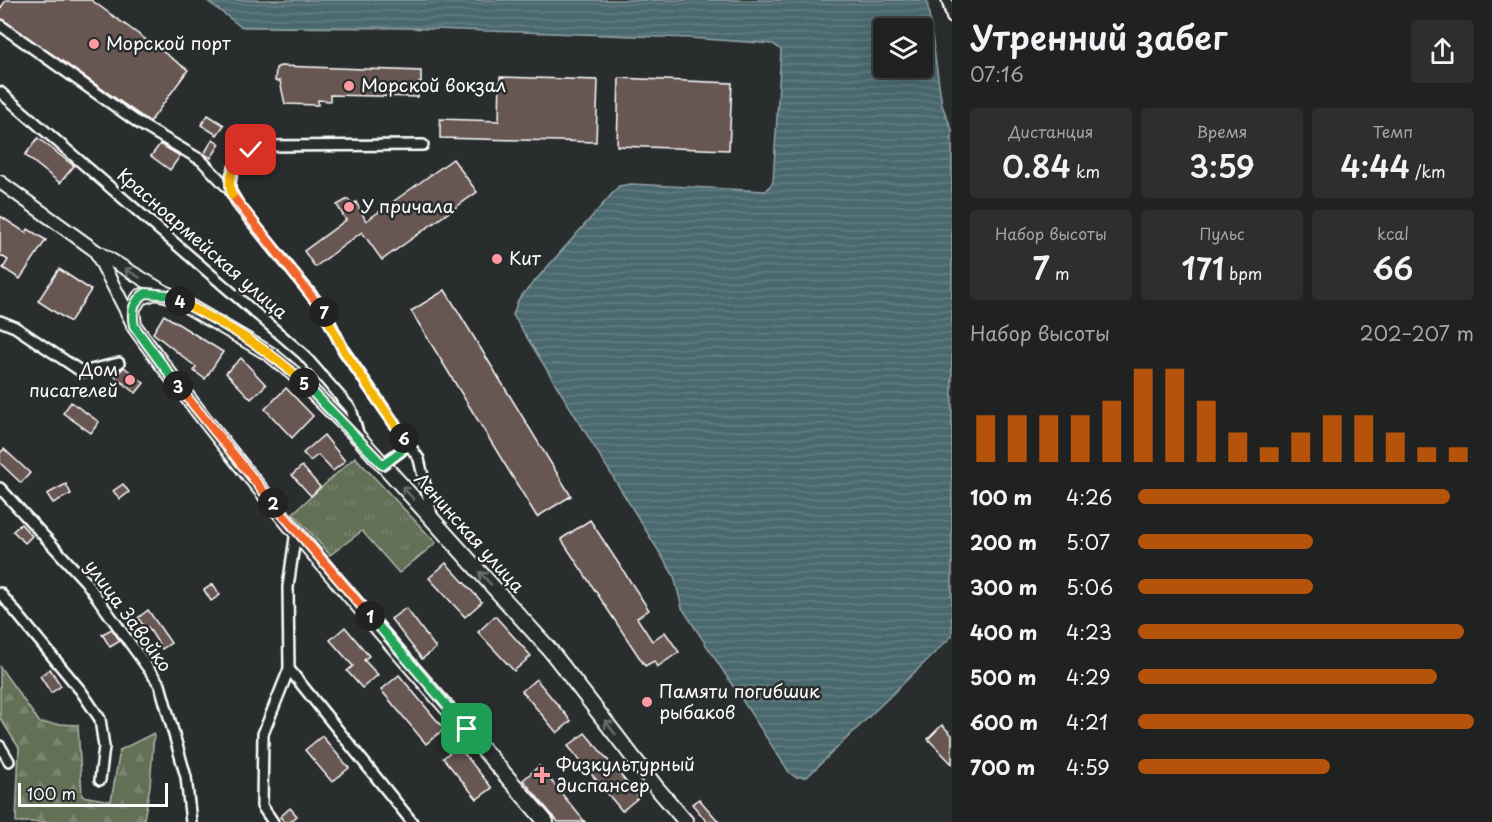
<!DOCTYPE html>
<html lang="ru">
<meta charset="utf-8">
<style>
:root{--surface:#202222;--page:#2d2f2f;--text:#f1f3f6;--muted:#a2a4a5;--line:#3d3f40;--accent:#b45309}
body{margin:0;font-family:"Playpen Sans",sans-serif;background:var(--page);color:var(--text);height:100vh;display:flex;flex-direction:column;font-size:22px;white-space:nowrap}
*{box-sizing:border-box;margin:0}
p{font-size:20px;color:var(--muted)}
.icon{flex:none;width:33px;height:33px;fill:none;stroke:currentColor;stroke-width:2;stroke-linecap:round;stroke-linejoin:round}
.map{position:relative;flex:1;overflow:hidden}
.drawer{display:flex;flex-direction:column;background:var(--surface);width:540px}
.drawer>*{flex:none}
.controls{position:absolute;left:873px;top:18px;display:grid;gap:12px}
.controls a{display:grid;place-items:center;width:60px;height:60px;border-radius:6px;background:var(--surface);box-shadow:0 6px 24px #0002,0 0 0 2px var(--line);font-size:30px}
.scale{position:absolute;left:18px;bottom:15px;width:150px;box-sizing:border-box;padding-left:6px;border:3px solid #fff;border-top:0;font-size:16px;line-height:21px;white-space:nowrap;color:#fff;-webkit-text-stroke:4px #2a2d2e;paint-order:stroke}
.pin{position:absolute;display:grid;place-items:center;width:51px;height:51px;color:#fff;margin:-26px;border-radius:12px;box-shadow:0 3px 9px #0006}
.km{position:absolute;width:30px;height:30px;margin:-15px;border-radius:50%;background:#222;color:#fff;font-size:16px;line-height:30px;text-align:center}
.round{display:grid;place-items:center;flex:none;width:63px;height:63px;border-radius:6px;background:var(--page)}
.headline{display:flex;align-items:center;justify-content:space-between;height:102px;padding:0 18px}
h1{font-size:33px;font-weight:600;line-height:45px}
.figures{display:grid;grid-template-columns:repeat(3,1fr);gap:9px;height:102px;padding:6px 18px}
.figures div{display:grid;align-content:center;border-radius:6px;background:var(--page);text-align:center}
.figures b{font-size:30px;font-weight:600}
.figures small{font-size:16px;font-weight:400}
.figures p{font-size:16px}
.chart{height:168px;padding:12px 18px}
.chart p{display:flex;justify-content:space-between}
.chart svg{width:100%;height:108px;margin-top:6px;stroke:var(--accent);stroke-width:6}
ul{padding:0 18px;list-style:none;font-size:20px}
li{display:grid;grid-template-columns:96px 72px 1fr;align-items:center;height:45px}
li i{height:15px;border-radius:8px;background:var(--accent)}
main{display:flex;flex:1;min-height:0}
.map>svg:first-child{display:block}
</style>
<main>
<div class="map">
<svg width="952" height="822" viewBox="0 0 952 822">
<defs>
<pattern id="grass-tufts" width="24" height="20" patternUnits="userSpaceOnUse" patternTransform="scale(1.5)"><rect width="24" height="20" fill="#626f57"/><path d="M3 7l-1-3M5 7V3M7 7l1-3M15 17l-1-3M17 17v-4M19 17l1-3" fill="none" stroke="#7a8570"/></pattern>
<pattern id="forest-firs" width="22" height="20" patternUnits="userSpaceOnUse" patternTransform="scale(1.5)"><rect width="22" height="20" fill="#626f57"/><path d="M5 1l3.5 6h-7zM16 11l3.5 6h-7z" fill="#7a8570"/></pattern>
<pattern id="water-rules" width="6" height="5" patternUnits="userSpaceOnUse" patternTransform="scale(1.5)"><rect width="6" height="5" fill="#49676d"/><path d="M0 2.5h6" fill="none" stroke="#647e83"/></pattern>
</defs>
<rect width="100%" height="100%" fill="#2a2d2e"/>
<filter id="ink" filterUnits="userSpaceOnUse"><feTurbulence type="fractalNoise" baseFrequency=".0167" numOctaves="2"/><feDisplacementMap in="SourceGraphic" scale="12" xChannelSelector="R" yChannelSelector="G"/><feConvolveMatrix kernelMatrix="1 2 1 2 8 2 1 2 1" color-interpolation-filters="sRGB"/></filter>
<g filter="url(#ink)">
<polygon fill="url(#grass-tufts)" stroke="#b0b7ab" stroke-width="1.5" points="355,457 436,543 399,573 362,531 330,555 293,513"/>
<polygon fill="url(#forest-firs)" stroke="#b0b7ab" stroke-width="1.5" points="0,667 40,723 78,725 82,796 111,801 120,750 154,733 150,786 144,819 147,822 16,822 19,748 0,718"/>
<path fill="url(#water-rules)" stroke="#92a4a7" stroke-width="1.5" fill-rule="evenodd" d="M 206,0 L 927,0 L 942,105 L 952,130 L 952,636 L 807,777 L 795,777 L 789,772 L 682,608 L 674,576 L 513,315 L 518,300 L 619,186 L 631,184 L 766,191 L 773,182 L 781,50 L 773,44 L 690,38 L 405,28 L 245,27 L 240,26 ZM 884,28 L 922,28 L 922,68 L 884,68 Z"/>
<g fill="#685752" stroke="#fff" stroke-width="1.5">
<polygon points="6,0 91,0 188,70 150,122 0,18 0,9"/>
<polygon points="280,66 421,71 421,83 418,83 418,97 330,95 330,101 318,100 318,105 285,104 280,81 275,81 276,68"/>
<polygon points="500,77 598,80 596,142 440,138 440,119 499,121"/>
<polygon points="619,78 732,83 729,150 617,146"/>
<polygon points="208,115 224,125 217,135 201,125"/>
<polygon points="38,138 74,166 60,183 25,155"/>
<polygon points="213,139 220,144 211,158 204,154"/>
<polygon points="160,144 180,156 170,170 151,156"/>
<polygon points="453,159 477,192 382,260 362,232 315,267 304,251 346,220 337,205 348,199 352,204 356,202 366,221"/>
<polygon points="0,216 26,233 28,229 46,240 20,279 3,268 8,260 0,255"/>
<polygon points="59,269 91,290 70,322 38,301"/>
<polygon points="445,290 571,496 537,517 411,311"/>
<polygon points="164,315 223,352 205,379 194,371 196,367 153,333"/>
<polygon points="241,358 266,385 251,399 226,373"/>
<polygon points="124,367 144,383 136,393 115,377"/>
<polygon points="286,388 313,416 292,438 265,409"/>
<polygon points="71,402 99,422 91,433 63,413"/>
<polygon points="324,435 345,461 333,471 318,455 310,461 303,453"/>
<polygon points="4,449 30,473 21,483 0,463 0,453"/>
<polygon points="302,466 320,487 311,496 292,475"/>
<polygon points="66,484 71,494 53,503 47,494"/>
<polygon points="123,484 129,492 120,499 113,491"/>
<polygon points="590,520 649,610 637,618 652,641 665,632 679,652 657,667 654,661 645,666 561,539"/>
<polygon points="21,524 32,536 25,543 13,531"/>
<polygon points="446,563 482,602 465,617 429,578"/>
<polygon points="213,584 220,595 211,601 204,590"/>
<polygon points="406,608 436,648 422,659 391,619"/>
<polygon points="148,610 171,643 162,649 148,627 146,629 138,618"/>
<polygon points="495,616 531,656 514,671 478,632"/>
<polygon points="345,627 369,656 364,660 378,675 362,688 347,671 353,666 330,640"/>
<polygon points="112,629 120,641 110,647 102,634"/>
<polygon points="50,669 61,686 51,693 40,676"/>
<polygon points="399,675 444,729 426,744 381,690"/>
<polygon points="536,679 571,721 557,733 522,691"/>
<polygon points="942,725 952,735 952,764 928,739"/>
<polygon points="585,733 639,797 622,811 568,746"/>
<polygon points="322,736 349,768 332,782 305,750"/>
<polygon points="458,746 492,788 477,799 443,758"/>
<polygon points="539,766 585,822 558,822 523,780"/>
<polygon points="699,799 719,822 707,822 692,804"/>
<polygon points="290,808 297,816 290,822 285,822 280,817"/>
</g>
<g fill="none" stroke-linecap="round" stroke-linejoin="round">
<defs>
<g id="street">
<polyline points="947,0 952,18"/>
<polyline points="0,25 140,124 201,160 230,190 239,206 323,309 344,351 419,459 433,519"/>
<polyline points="0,92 303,354 351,409 359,436"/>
<path d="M 230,190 C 229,169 240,153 260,146 L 423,145"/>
<polyline points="0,321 15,327 82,372 119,363"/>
<polyline points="383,464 401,451 404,438"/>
<polyline points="0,488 86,582 160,685 186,777 191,822"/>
<polyline points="296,531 288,587 289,669 412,822"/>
<polyline points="0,593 81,691 100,719 104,747 100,780"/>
<polyline points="0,746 9,761"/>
<polyline points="273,822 262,806 263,734 289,669"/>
</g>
<g id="secondary">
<polyline points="0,182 96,251 168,294"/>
<polyline points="96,252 132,322"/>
</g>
<path id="primary" d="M 546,822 C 406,659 260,500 134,326 L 132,309 L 140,297 L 156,292 L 169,295 L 270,354 L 293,373 L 360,439 L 550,650 L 656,787 L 686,822"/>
</defs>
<use href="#street" stroke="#fff" stroke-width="14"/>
<use href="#secondary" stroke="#fff" stroke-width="16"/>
<use href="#primary" stroke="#fff" stroke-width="18"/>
<use href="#street" stroke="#2a2d2e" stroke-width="9"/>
<use href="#secondary" stroke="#2a2d2e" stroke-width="12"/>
<use href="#primary" stroke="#2a2d2e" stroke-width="14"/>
</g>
<defs><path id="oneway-shaft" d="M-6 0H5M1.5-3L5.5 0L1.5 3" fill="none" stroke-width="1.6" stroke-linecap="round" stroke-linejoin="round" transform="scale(1.5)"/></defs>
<g stroke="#6a6c6d">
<use href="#oneway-shaft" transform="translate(132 273) rotate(-149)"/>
<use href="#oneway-shaft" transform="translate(408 493) rotate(-132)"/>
<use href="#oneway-shaft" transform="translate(485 578) rotate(-133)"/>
<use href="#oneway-shaft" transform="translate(610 727) rotate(-127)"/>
</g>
</g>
<g fill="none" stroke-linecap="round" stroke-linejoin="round" filter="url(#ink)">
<defs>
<polyline id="split-1" points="370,616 467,729"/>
<polyline id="split-2" points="273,503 370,616"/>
<polyline id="split-3" points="178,386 273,503"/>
<path id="split-4" d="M 178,386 L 134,326 C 131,311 133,301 146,293 L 169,295 L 180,301"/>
<path id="split-5" d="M 180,301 C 224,324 268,348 304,383"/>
<polyline id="split-6" points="304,383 383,465 401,451 404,438"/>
<polyline id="split-7" points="324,312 344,351 404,438"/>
<polyline id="split-8" points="232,195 324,312"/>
<path id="split-9" d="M 232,195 C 225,177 236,160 251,150"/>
</defs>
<use href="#split-1" stroke="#fff" stroke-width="12"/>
<use href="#split-2" stroke="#fff" stroke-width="12"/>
<use href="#split-3" stroke="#fff" stroke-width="12"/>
<use href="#split-4" stroke="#fff" stroke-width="12"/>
<use href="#split-5" stroke="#fff" stroke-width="12"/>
<use href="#split-6" stroke="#fff" stroke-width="12"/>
<use href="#split-7" stroke="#fff" stroke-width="12"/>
<use href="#split-8" stroke="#fff" stroke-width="12"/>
<use href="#split-9" stroke="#fff" stroke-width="12"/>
<use href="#split-1" stroke="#22a559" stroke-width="8"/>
<use href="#split-2" stroke="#f0652b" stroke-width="8"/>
<use href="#split-3" stroke="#f0652b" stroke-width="8"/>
<use href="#split-4" stroke="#22a559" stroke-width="8"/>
<use href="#split-5" stroke="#f5b400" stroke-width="8"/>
<use href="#split-6" stroke="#22a559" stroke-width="8"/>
<use href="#split-7" stroke="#f5b400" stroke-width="8"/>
<use href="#split-8" stroke="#f0652b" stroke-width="8"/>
<use href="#split-9" stroke="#f5b400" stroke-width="8"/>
</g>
<g fill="#ff9aa2" stroke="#2a2d2e" stroke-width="2">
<circle cx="94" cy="44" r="6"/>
<circle cx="349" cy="86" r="6"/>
<circle cx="349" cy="207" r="6"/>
<circle cx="497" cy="259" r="6"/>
<circle cx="130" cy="380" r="6"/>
<circle cx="647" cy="702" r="6"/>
<path d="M539 766h6v6h6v6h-6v6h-6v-6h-6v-6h6z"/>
</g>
<g text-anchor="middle" stroke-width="5" stroke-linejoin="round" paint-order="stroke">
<g font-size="18" fill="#fff" stroke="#2a2d2e" text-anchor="start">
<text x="106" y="50">Морской порт</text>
<text x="361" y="92">Морской вокзал</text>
<text x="361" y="213">У причала</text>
<text x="509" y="265">Кит</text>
<text x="118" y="376" text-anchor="end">Дом<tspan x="118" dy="21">писателей</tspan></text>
<text x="659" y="698">Памяти погибшик<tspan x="659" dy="21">рыбаков</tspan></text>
<text x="556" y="771">Физкультурный<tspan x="556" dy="21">диспансер</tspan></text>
</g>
<g font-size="18" fill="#fff" stroke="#2a2d2e">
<text transform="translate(202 244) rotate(41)" y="6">Красноармейская улица</text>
<text transform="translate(469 533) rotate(48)" y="6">Ленинская улица</text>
<text transform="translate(128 616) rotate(54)" y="6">улица Завойко</text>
</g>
</g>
</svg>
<div class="controls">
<a><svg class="icon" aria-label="layers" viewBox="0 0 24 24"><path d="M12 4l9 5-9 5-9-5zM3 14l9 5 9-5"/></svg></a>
</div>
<div class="scale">100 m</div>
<div class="pin" style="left:467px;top:729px;background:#1e9e55"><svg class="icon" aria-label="arrive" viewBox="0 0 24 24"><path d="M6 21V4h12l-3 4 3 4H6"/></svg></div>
<div class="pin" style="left:251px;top:150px;background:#d93025"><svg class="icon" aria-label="check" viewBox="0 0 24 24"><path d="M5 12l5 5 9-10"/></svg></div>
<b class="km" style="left:370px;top:616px">1</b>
<b class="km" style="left:273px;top:503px">2</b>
<b class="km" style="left:178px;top:386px">3</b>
<b class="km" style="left:180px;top:301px">4</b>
<b class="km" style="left:304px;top:383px">5</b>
<b class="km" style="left:404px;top:438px">6</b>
<b class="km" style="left:324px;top:312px">7</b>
</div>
<section class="drawer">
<div class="headline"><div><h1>Утренний забег</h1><p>07:16</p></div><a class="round"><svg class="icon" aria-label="share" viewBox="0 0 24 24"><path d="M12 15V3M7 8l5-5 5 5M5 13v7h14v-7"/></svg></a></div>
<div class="figures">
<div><p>Дистанция</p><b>0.84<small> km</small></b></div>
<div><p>Время</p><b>3:59</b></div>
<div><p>Темп</p><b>4:44<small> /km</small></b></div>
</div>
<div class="figures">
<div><p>Набор высоты</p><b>7<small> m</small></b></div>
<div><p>Пульс</p><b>171<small> bpm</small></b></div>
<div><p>kcal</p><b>66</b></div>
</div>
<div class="chart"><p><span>Набор высоты</span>202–207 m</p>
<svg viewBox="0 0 160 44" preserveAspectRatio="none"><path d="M5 44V25M15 44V25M25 44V25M35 44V25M45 44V19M55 44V6M65 44V6M75 44V19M85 44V32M95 44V38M105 44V32M115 44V25M125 44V25M135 44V32M145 44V38M155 44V38"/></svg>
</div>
<ul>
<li><b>100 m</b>4:26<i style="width:93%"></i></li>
<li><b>200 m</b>5:07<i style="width:52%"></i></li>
<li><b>300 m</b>5:06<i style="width:52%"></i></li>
<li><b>400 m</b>4:23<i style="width:97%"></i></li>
<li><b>500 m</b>4:29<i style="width:89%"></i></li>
<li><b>600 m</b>4:21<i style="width:100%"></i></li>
<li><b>700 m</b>4:59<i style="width:57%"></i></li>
</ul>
</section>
</main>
